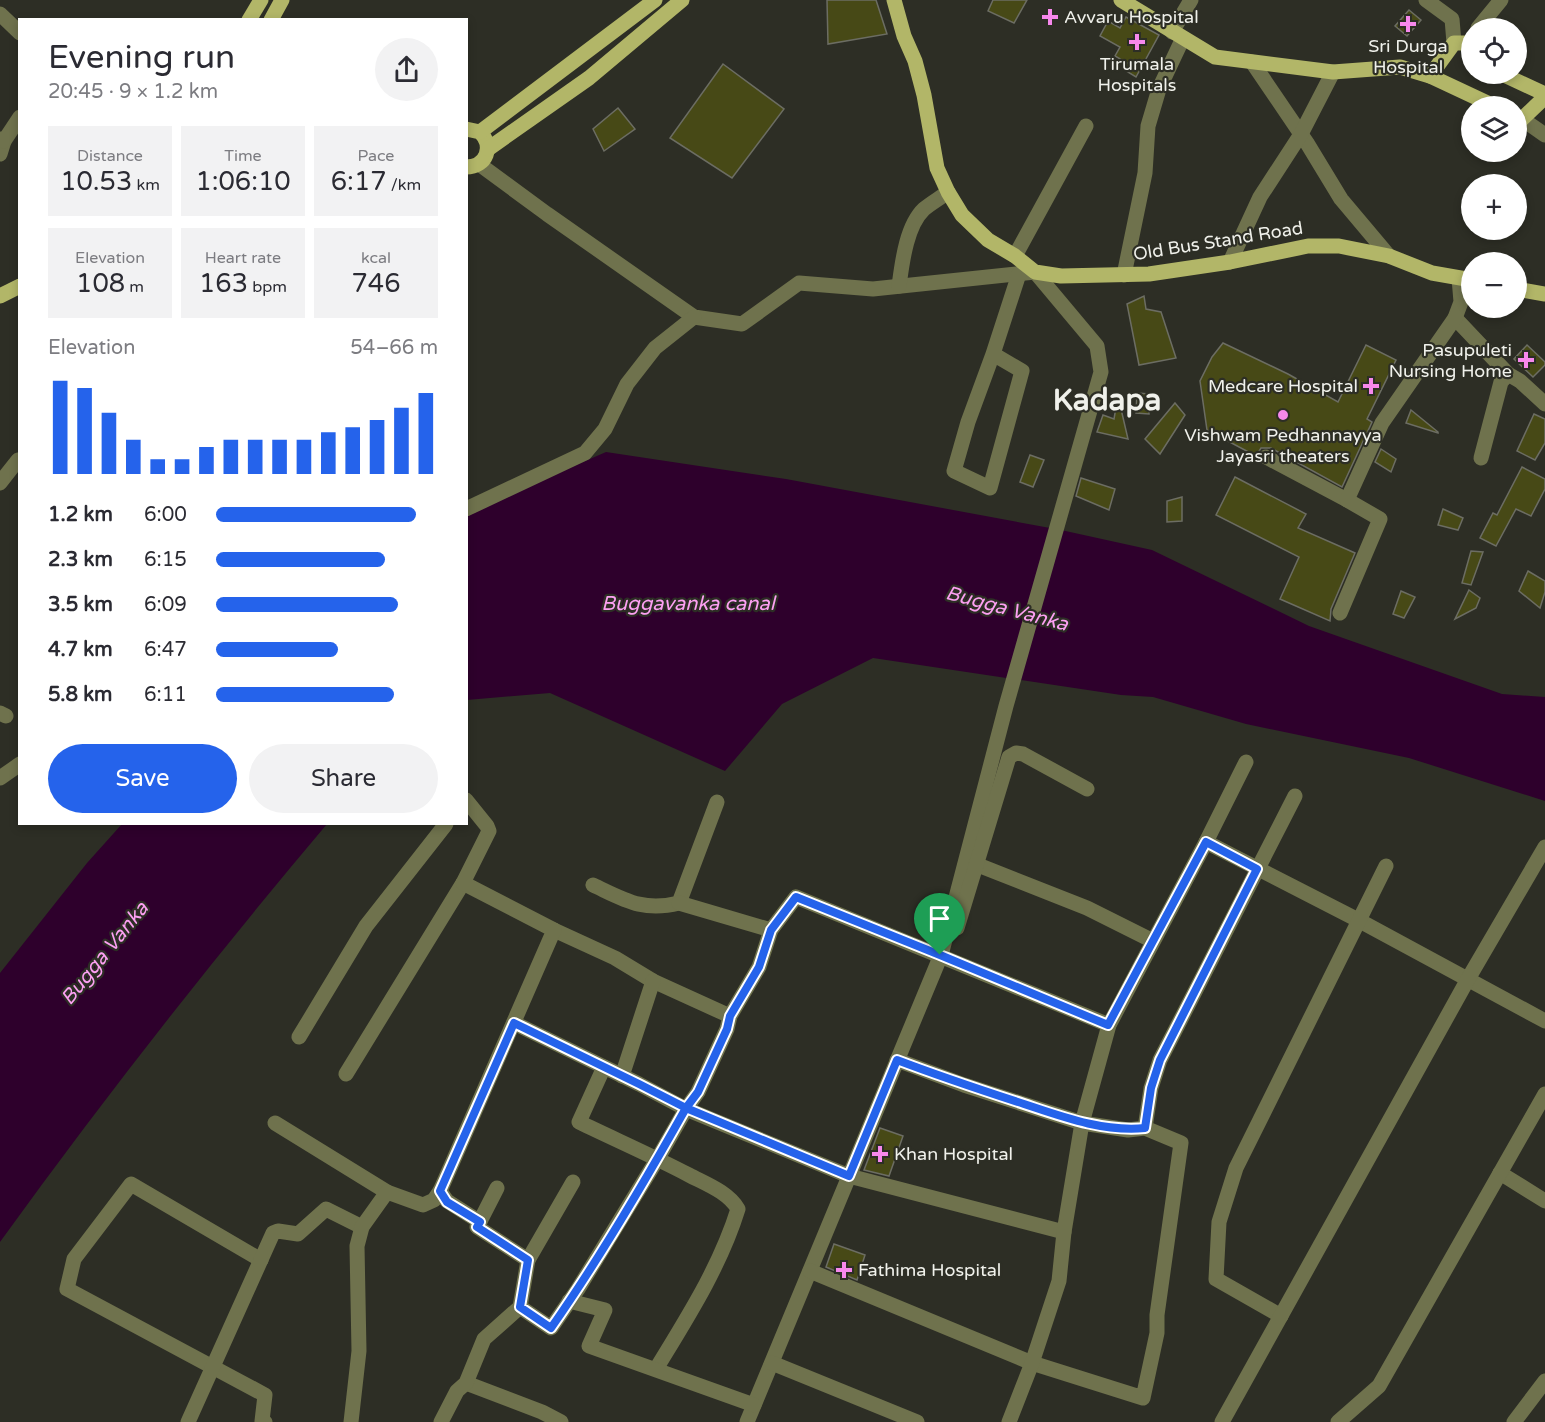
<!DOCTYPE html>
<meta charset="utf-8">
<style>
:root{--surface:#fff;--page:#f2f2f3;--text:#2b2b33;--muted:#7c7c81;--accent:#2563eb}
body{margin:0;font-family:"Varela Round",sans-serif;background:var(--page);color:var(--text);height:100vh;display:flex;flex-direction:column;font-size:22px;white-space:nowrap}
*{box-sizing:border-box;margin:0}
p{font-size:20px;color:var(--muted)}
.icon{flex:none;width:33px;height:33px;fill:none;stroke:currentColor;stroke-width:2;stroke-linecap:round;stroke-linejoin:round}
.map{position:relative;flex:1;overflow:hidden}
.drawer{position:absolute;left:18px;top:18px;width:450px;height:807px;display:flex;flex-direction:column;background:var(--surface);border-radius:0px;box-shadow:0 3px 9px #0003}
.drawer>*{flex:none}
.tools{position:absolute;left:1461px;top:18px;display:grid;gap:12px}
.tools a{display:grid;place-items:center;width:66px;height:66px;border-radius:50%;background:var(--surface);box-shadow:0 3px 9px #0003;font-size:30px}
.pin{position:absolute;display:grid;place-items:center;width:51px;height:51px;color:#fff;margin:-62px -26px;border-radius:50% 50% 50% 0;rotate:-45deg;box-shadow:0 0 6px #0007}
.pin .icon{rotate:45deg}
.round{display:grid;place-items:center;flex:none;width:63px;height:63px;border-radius:32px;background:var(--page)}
.head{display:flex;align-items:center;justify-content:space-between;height:102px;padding:0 30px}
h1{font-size:33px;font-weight:600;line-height:45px}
.figures{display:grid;grid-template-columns:repeat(3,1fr);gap:9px;height:102px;padding:6px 30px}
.figures div{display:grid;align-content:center;border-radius:0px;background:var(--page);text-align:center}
.figures b{font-size:26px;font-weight:600}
.figures small{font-size:16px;font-weight:400}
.figures p{font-size:16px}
.chart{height:168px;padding:12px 30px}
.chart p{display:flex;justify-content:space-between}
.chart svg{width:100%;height:108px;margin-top:6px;stroke:var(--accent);stroke-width:6}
.action{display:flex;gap:12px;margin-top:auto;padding:12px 30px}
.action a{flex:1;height:69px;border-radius:36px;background:var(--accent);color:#fff;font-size:24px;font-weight:600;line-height:69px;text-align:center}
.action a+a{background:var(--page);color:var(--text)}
ul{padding:0 30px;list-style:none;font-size:20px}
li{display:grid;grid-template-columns:96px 72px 1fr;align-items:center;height:45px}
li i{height:15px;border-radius:8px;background:var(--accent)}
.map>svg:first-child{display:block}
</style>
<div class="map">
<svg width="1545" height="1422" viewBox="0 0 1545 1422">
<rect width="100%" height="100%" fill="#2d2e25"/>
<g fill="#2e002c">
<polygon points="606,452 786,479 1061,530 1152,550 1309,626 1502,694 1545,697 1545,801 1409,758 1246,724 1153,697 1121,695 873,658 782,704 725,771 550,693 467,700 467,517 482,506"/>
<path d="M 122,824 L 327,824 C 213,959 104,1098 0,1242 L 0,973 L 87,863 Z"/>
</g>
<g fill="#474916" stroke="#6c6d63" stroke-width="1.5">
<polygon points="827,0 876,0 887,34 828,44"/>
<polygon points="993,0 1027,0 1014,23 988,11"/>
<polygon points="1409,10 1421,20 1407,36 1395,26"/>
<polygon points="1126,17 1159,35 1136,77 1123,69 1127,63 1115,56 1120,47 1100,36 1108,21 1120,28"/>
<polygon points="723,64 784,109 732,178 670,138"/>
<polygon points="618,108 635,129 604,151 593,129"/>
<polygon points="1144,296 1146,309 1161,312 1176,358 1139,365 1127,304"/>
<polygon points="1223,343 1288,374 1338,402 1366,345 1396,360 1367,419 1372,422 1342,487 1271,448 1261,448 1256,456 1207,430 1200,381 1212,357"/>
<polygon points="1527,345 1545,362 1545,365 1533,377 1514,359"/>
<polygon points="1137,393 1149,394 1149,414 1136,413"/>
<polygon points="1118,396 1128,439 1097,432 1103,415 1114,419"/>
<polygon points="1175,403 1185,415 1160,454 1145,439"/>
<polygon points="1411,410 1438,432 1438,433 1406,423"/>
<polygon points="1534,414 1545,419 1545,443 1535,460 1517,451"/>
<polygon points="1381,449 1396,459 1391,472 1375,462"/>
<polygon points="1030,455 1044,460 1033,487 1020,482"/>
<polygon points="1522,467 1545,479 1545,489 1531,516 1516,509 1496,546 1480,538 1493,513 1497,515"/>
<polygon points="1235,477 1306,514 1298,528 1355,553 1331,609 1330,621 1280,599 1299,557 1216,515"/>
<polygon points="1081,478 1115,489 1109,510 1076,496"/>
<polygon points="1182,497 1182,521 1167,522 1167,501"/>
<polygon points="1443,509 1463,518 1458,530 1438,525"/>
<polygon points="1471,551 1483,552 1471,585 1462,583"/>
<polygon points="1528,571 1545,581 1545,592 1540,608 1519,591"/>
<polygon points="1469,590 1480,598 1476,608 1455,619"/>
<polygon points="1401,591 1415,597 1404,618 1393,614"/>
<polygon points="880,1128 903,1136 889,1176 864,1170"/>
<polygon points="834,1244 865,1255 857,1280 826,1267"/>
</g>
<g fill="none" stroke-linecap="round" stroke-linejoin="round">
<g stroke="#6f724d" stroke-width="15">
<polyline points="1426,0 1452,19 1454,43"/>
<polyline points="0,14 20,33"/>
<polyline points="1478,28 1501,0"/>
<polyline points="1172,32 1191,0"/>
<polyline points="1252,62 1307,143 1341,199 1389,256"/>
<polyline points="1522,119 1545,135"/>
<polyline points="0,139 4,141 0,154"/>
<polyline points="4,141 20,117"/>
<polyline points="479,164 547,214 694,317 742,324 799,283 873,289 1035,272 1097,346 1101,372 1006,706 941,955 747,1422"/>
<polyline points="1015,256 1086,126"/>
<polyline points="1230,262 1260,197 1301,134 1333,72"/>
<polyline points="1124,275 1145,173 1148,126 1159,89 1183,38"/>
<path d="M 899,286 C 902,264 906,226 924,209 C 931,203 940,198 948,192"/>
<polyline points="1455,318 1508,374 1520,381 1545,404"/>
<polyline points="993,354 1022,371 990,488 954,471 968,422 993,354 1019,274"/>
<polyline points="1266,457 1347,500"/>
<polyline points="1481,458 1501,382 1508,374"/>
<polyline points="0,483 18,460"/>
<polyline points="466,509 585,453 605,429 627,384 655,348 694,317"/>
<polyline points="1340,613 1380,519 1347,500 1382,423 1455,318 1461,302 1459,278"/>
<polyline points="0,713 6,716"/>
<polyline points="0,778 20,764"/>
<polyline points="1206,842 1360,921 1545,1021"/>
<polyline points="978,865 1087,908 1153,941"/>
<path d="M 593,885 C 625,900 643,912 679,903 L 717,802"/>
<polyline points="679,903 771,930"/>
<polyline points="957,928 1009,757 1016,753 1023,754 1087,789"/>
<polyline points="554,930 615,958 653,981 730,1016"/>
<polyline points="514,1023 639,1084 686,1109 849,1176 1064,1232"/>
<polyline points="299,1037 366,926 446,824"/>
<path d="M 604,1067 L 579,1122 C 616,1140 653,1156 689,1175 C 706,1184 728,1192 738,1209 C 720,1267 687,1318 656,1369"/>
<polyline points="346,1074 463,883"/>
<polyline points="622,1076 653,981"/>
<polyline points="275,1123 387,1192"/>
<polyline points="1145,1128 1151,1088 1160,1060 1295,796"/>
<polyline points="1500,1173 1545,1201"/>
<polyline points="440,1191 447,1201 480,1222"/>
<polyline points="261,1260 131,1184 74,1259 67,1289 265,1395 262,1421 265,1422"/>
<polyline points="528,1260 573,1182"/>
<polyline points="810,1271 1032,1363 1143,1398 1157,1333 1157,1315 1181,1143 1145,1128 1128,1130 1082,1123 964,1085 897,1060"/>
<polyline points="569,1301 605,1310 589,1346 754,1405"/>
<polyline points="520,1307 551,1328 578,1289 658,1158 686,1109 698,1092 727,1029 730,1016 759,967 771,930 796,897 1109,1025"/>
<polyline points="1281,1316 1216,1279 1219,1222 1236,1168 1386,866"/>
<polyline points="772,1363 917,1422"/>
<polyline points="466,1383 542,1412 561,1422"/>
<polyline points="188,1422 273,1233 278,1231 298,1234 326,1209 362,1227"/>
<polyline points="351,1422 359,1351 357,1246 362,1227 387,1192 423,1205 434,1200 440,1191 554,930 463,883 489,831 487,826 466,800"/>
<polyline points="441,1422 457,1391 466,1383 484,1339 520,1307 528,1260 477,1227 497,1188"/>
<polyline points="1009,1422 1032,1363 1059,1281 1064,1232 1082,1123 1109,1025 1206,842 1246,762"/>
<polyline points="1222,1422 1468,979 1545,847"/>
<polyline points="1338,1422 1379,1386 1545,1094"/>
<polyline points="1514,1422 1545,1381"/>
</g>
<g stroke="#b2b668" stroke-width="15">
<polyline points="894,0 904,36 915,61 924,95 937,168 948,192 962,215 988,240 1015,256 1035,272 1061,276 1149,274 1230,262 1308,246 1339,246 1389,256 1432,273 1472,280"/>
<polyline points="1121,0 1215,57 1333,72 1400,67 1430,76 1454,43 1466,43 1472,49"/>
<polyline points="249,20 261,0"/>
<polyline points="271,20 282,0"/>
<polyline points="1502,74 1545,94"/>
<polyline points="1430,76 1494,106"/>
<polyline points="1516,117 1522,119 1545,97"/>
<path d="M 466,129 L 480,132 C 494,146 487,167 466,167"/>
<polyline points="480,132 655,0"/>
<polyline points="488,149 589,78 682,0"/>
<polyline points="1516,289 1545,294"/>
<polyline points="0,296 20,286"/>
</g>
</g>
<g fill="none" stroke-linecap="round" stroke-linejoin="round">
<defs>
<path id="route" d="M 940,955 L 796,897 L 771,930 L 759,967 L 730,1016 L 727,1029 L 698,1092 L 686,1108 L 639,1084 L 514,1023 L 440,1191 L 447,1202 L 480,1222 L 477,1227 L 528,1260 L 520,1307 L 551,1328 C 600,1258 644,1183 686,1108 L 849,1176 L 897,1060 C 939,1076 981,1090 1024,1104 C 1063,1117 1103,1132 1145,1128 L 1151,1088 L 1160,1060 L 1257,869 L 1206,842 L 1108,1025 L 940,955"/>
</defs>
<use href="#route" stroke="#fff" stroke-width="12"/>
<use href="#route" stroke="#2563eb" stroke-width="8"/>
</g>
<g fill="#f788ec" stroke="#2d2e25" stroke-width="2">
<path d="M1047 8h6v6h6v6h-6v6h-6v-6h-6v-6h6z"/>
<path d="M1405 15h6v6h6v6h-6v6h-6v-6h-6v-6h6z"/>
<path d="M1134 33h6v6h6v6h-6v6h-6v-6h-6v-6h6z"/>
<path d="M1523 351h6v6h6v6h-6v6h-6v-6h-6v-6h6z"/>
<path d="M1368 377h6v6h6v6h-6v6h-6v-6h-6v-6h6z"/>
<circle cx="1283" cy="415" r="6"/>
<path d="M877 1145h6v6h6v6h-6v6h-6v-6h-6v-6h6z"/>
<path d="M841 1261h6v6h6v6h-6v6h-6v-6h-6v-6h6z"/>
</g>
<g text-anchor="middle" stroke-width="4.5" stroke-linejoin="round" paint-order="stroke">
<g font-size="18" fill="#f0f1eb" stroke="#2d2e25" text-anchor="start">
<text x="1064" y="23">Avvaru Hospital</text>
<text x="1408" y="52" text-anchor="middle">Sri Durga<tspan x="1408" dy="21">Hospital</tspan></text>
<text x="1137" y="70" text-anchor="middle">Tirumala<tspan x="1137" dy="21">Hospitals</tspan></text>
<text x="1512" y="356" text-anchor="end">Pasupuleti<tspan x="1512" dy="21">Nursing Home</tspan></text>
<text x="1358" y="392" text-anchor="end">Medcare Hospital</text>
<text x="1283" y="441" text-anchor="middle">Vishwam Pedhannayya<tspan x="1283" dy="21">Jayasri theaters</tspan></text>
<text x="894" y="1160">Khan Hospital</text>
<text x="858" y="1276">Fathima Hospital</text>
</g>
<g font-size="18" fill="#f0f1eb" stroke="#2d2e25">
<text transform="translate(1218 241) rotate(-9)" y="6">Old Bus Stand Road</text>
</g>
<g font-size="20" font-style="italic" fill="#fca0f2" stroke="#2d2e25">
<text x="688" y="610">Buggavanka canal</text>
<text transform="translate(1007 608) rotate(15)" y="7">Bugga Vanka</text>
<text transform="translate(104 953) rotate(-51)" y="7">Bugga Vanka</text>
</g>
<g font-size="30" font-weight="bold" fill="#f0f1eb" stroke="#2d2e25">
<text x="1107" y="410">Kadapa</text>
</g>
</g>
</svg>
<div class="tools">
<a><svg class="icon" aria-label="locate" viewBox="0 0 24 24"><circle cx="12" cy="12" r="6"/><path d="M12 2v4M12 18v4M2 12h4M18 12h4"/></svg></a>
<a><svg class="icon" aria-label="layers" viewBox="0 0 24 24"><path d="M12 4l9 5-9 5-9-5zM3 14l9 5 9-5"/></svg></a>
<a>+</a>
<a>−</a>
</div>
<div class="pin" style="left:940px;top:955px;background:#1e9e55"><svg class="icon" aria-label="arrive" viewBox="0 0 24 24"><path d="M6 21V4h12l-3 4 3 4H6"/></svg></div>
<section class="drawer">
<div class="head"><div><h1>Evening run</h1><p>20:45 · 9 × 1.2 km</p></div><a class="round"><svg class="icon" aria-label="share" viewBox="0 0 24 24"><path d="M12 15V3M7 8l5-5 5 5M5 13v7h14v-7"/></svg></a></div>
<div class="figures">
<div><p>Distance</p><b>10.53<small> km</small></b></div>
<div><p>Time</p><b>1:06:10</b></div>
<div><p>Pace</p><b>6:17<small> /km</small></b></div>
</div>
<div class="figures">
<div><p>Elevation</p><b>108<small> m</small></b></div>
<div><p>Heart rate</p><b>163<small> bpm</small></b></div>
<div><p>kcal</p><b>746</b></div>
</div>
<div class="chart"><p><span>Elevation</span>54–66 m</p>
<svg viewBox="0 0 160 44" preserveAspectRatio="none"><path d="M5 44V6M15 44V9M25 44V19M35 44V30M45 44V38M55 44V38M65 44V33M75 44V30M85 44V30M95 44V30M105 44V30M115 44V27M125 44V25M135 44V22M145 44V17M155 44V11"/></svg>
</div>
<ul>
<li><b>1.2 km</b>6:00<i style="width:90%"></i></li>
<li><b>2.3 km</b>6:15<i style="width:76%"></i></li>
<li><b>3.5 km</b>6:09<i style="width:82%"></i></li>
<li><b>4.7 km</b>6:47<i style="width:55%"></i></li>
<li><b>5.8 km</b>6:11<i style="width:80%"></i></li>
</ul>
<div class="action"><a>Save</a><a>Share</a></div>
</section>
</div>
